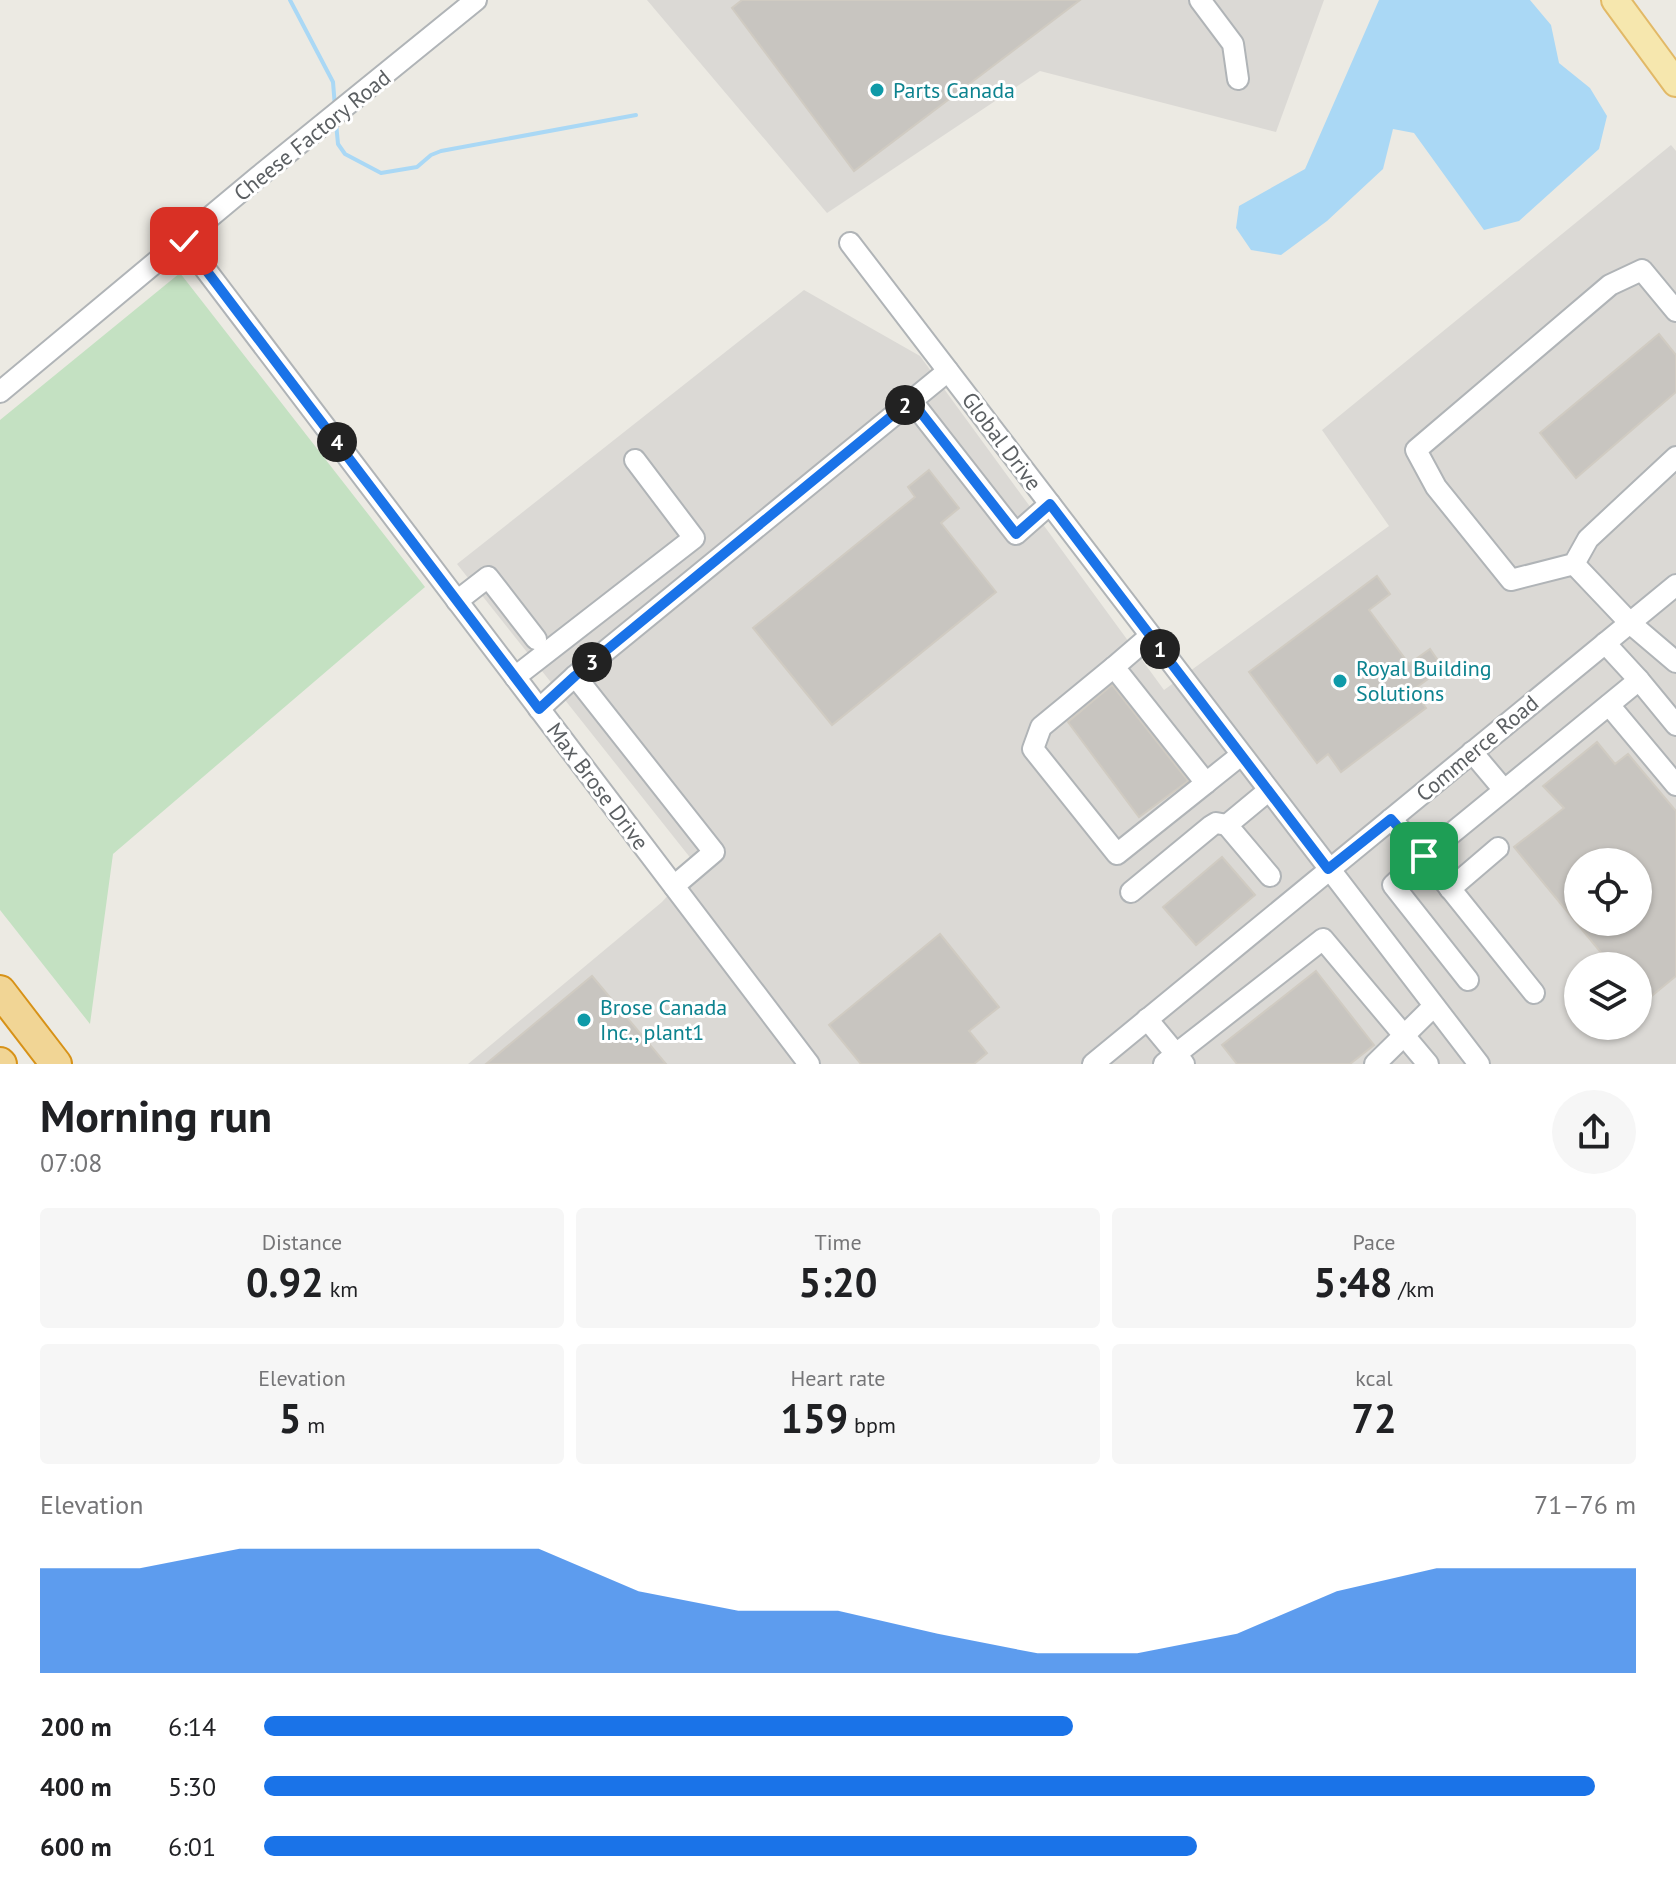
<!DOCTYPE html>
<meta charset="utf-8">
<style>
:root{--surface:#fff;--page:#f6f6f6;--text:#202124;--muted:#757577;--accent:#1a73e8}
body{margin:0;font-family:"PT Sans",sans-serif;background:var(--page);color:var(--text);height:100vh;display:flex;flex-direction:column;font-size:30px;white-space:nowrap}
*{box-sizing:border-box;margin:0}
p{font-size:26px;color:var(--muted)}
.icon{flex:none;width:44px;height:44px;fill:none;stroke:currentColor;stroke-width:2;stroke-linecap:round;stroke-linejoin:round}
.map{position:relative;height:1064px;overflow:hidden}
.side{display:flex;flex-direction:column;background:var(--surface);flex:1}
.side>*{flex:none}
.tools{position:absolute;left:1564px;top:848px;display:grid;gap:16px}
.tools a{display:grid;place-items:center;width:88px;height:88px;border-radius:50%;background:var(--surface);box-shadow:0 2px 6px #0004;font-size:40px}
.pin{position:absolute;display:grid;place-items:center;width:68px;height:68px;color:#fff;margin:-34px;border-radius:16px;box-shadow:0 4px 12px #0006}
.km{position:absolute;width:40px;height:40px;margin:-20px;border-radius:50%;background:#222;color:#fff;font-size:22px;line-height:40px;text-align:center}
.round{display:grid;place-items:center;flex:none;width:84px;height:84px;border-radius:42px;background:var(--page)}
.headline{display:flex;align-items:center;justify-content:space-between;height:136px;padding:0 40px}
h1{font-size:44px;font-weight:700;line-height:60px}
.stats{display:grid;grid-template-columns:repeat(3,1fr);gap:12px;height:136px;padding:8px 40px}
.stats div{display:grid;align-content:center;border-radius:8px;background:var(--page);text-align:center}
.stats b{font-size:40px;font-weight:700}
.stats small{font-size:22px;font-weight:400}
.stats p{font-size:22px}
.chart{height:224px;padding:16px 40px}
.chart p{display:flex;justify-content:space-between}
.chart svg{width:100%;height:144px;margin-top:8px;fill:var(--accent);opacity:.7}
ul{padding:0 40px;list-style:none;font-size:26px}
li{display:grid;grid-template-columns:128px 96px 1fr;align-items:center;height:60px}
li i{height:20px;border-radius:10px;background:var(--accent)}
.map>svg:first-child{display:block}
</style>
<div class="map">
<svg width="1676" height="1064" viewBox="0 0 1676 1064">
<rect width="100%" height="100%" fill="#eceae3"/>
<g fill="#dbd9d5" fill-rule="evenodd">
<polygon points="647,0 1324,0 1276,132 1040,71 827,213"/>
<path d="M 1671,145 L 1676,151 L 1676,1064 L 468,1064 L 662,902 L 696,865 L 457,564 L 804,290 L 920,356 L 1164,690 L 1389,526 L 1322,430 ZM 1578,862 L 1638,862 L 1638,922 L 1578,922 ZM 1578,966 L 1638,966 L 1638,1026 L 1578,1026 Z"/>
</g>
<polygon fill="#c4e1c2" points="180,273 425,587 113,854 90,1024 0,910 0,420"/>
<polygon fill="#aad8f5" points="1379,0 1530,0 1551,25 1559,63 1590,88 1607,116 1599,149 1519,221 1484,230 1414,133 1393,129 1383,169 1327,221 1281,255 1251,250 1236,228 1239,206 1305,169"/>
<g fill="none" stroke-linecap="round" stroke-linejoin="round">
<g stroke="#aad8f5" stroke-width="4">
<polyline points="290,0 333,82 335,107"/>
<polyline points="336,123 338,144 345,154 381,173 417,167 431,155 441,151 636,115"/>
</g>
</g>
<g fill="#c8c5c0" stroke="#d0cbc2" stroke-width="2" fill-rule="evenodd">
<polygon points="742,0 1080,0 854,171 732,8"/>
<polygon points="1659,334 1676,355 1676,392 1576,478 1540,433"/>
<polygon points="929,470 959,508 941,523 996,592 832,725 753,628 915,497 908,487"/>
<polygon points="1377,576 1390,594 1369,610 1409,664 1430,649 1443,668 1413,690 1426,708 1341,772 1328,754 1317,763 1249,672"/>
<polygon points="1112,685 1188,781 1139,817 1068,722"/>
<path d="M 1597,742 L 1615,764 L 1628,754 L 1676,811 L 1676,976 L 1643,1003 L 1638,997 L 1638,966 L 1612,966 L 1514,847 L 1564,808 L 1543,786 ZM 1578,862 L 1638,862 L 1638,922 L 1578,922 Z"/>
<polygon points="1222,857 1255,895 1196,945 1163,907"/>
<polygon points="940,934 999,1007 969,1031 987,1053 974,1064 861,1064 829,1025"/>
<polygon points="1316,971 1374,1045 1350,1064 1237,1064 1222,1045"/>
<polygon points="592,976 666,1064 486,1064"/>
</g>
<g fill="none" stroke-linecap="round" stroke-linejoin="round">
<defs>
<g id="minor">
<polyline points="1200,0 1233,44 1238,79"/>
<polyline points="184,241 809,1064"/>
<polyline points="850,243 1479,1064"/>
<polyline points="1676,311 1642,270 1610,285 1416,450 1436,487 1511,580 1574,564 1588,539 1676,457"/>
<polyline points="0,392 258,177 476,0"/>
<polyline points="911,400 1016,534 1050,504"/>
<polyline points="1574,564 1630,623 1676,662"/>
<polyline points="457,601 488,577 536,639"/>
<polyline points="1150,636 1114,667 1206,783 1241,755"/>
<polyline points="1114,667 1041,727 1033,749 1117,854 1206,783"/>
<polyline points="515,677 694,538 635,460"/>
<polyline points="1639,680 1676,725"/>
<polyline points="1609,705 1676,785"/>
<polyline points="539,709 575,676"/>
<polyline points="1472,752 1504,790"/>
<polyline points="1268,791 1227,825 1270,876"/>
<polyline points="1391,819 1424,856 1639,680 1605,643"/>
<polyline points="674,886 714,852 575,676 948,371"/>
<polyline points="1450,889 1498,848"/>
<polyline points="1131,892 1211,826 1216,823 1227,825"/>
<polyline points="1468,980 1393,885 1424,856 1534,993"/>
<polyline points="1147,1019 1176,1054 1164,1064"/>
<polyline points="1093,1064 1676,585"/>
<polyline points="1184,1064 1176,1054 1323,939 1428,1064"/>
<polyline points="1375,1064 1434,1006"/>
</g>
<polyline id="major" points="1615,0 1676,83"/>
<g id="highway">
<polyline points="0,991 56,1064"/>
<polyline points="0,1063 1,1064"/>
</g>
</defs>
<use href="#minor" stroke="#b0b4b7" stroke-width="24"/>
<use href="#major" stroke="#e2b967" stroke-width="30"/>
<use href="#highway" stroke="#d79218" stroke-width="34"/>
<use href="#minor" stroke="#fff" stroke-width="20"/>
<use href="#major" stroke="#f6e7ae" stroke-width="26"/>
<use href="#highway" stroke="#f1d595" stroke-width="30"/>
</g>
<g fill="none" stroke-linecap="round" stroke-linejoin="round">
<defs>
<polyline id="route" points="184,241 539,709 575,676 911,400 1016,534 1050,504 1328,869 1391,819 1424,856"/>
</defs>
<use href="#route" stroke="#fff" stroke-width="16"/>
<use href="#route" stroke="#1a73e8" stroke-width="10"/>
</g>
<g fill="#0f9aa8" stroke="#fff" stroke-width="3">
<circle cx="877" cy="90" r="8"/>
<circle cx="1340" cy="681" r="8"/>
<circle cx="584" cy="1020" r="8"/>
</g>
<g text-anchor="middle" stroke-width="6" stroke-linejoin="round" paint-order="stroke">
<g font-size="22" fill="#0d838f" stroke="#fff" text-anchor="start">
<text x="893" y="98">Parts Canada</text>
<text x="1356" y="676">Royal Building<tspan x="1356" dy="25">Solutions</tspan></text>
<text x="600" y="1015">Brose Canada<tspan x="600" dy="25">Inc., plant1</tspan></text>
</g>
<g font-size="22" fill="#5b5f62" stroke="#fff">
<text transform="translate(312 135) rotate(-39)" y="8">Cheese Factory Road</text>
<text transform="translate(1002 441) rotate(53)" y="8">Global Drive</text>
<text transform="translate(1477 748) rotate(-40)" y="8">Commerce Road</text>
<text transform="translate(598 786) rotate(53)" y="8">Max Brose Drive</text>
</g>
</g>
</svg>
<div class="tools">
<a><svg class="icon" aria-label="locate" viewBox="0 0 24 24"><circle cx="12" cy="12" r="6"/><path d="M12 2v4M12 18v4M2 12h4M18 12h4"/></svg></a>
<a><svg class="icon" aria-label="layers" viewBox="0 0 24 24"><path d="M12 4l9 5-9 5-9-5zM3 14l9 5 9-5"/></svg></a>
</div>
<div class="pin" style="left:1424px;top:856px;background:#1e9e55"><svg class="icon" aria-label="arrive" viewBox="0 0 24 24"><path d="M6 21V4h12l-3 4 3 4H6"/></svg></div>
<div class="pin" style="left:184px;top:241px;background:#d93025"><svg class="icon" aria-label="check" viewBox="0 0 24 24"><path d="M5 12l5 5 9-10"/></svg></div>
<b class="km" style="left:1160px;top:649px">1</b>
<b class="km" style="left:905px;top:405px">2</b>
<b class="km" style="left:592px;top:662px">3</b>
<b class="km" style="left:337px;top:442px">4</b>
</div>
<section class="side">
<div class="headline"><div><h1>Morning run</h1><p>07:08</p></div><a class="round"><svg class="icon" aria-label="share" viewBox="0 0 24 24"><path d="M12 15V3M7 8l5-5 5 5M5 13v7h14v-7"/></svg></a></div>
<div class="stats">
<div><p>Distance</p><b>0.92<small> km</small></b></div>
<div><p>Time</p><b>5:20</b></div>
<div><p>Pace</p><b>5:48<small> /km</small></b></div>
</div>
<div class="stats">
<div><p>Elevation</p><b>5<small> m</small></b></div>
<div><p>Heart rate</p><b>159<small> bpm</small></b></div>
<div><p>kcal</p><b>72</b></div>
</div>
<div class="chart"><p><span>Elevation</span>71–76 m</p>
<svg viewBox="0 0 160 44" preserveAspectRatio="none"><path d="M0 44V12L10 12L20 6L30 6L40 6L50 6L60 19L70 25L80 25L90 32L100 38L110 38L120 32L130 19L140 12L150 12L160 12V44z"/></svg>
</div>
<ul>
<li><b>200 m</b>6:14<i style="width:59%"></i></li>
<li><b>400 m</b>5:30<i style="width:97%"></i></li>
<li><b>600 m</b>6:01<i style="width:68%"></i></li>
</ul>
</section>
